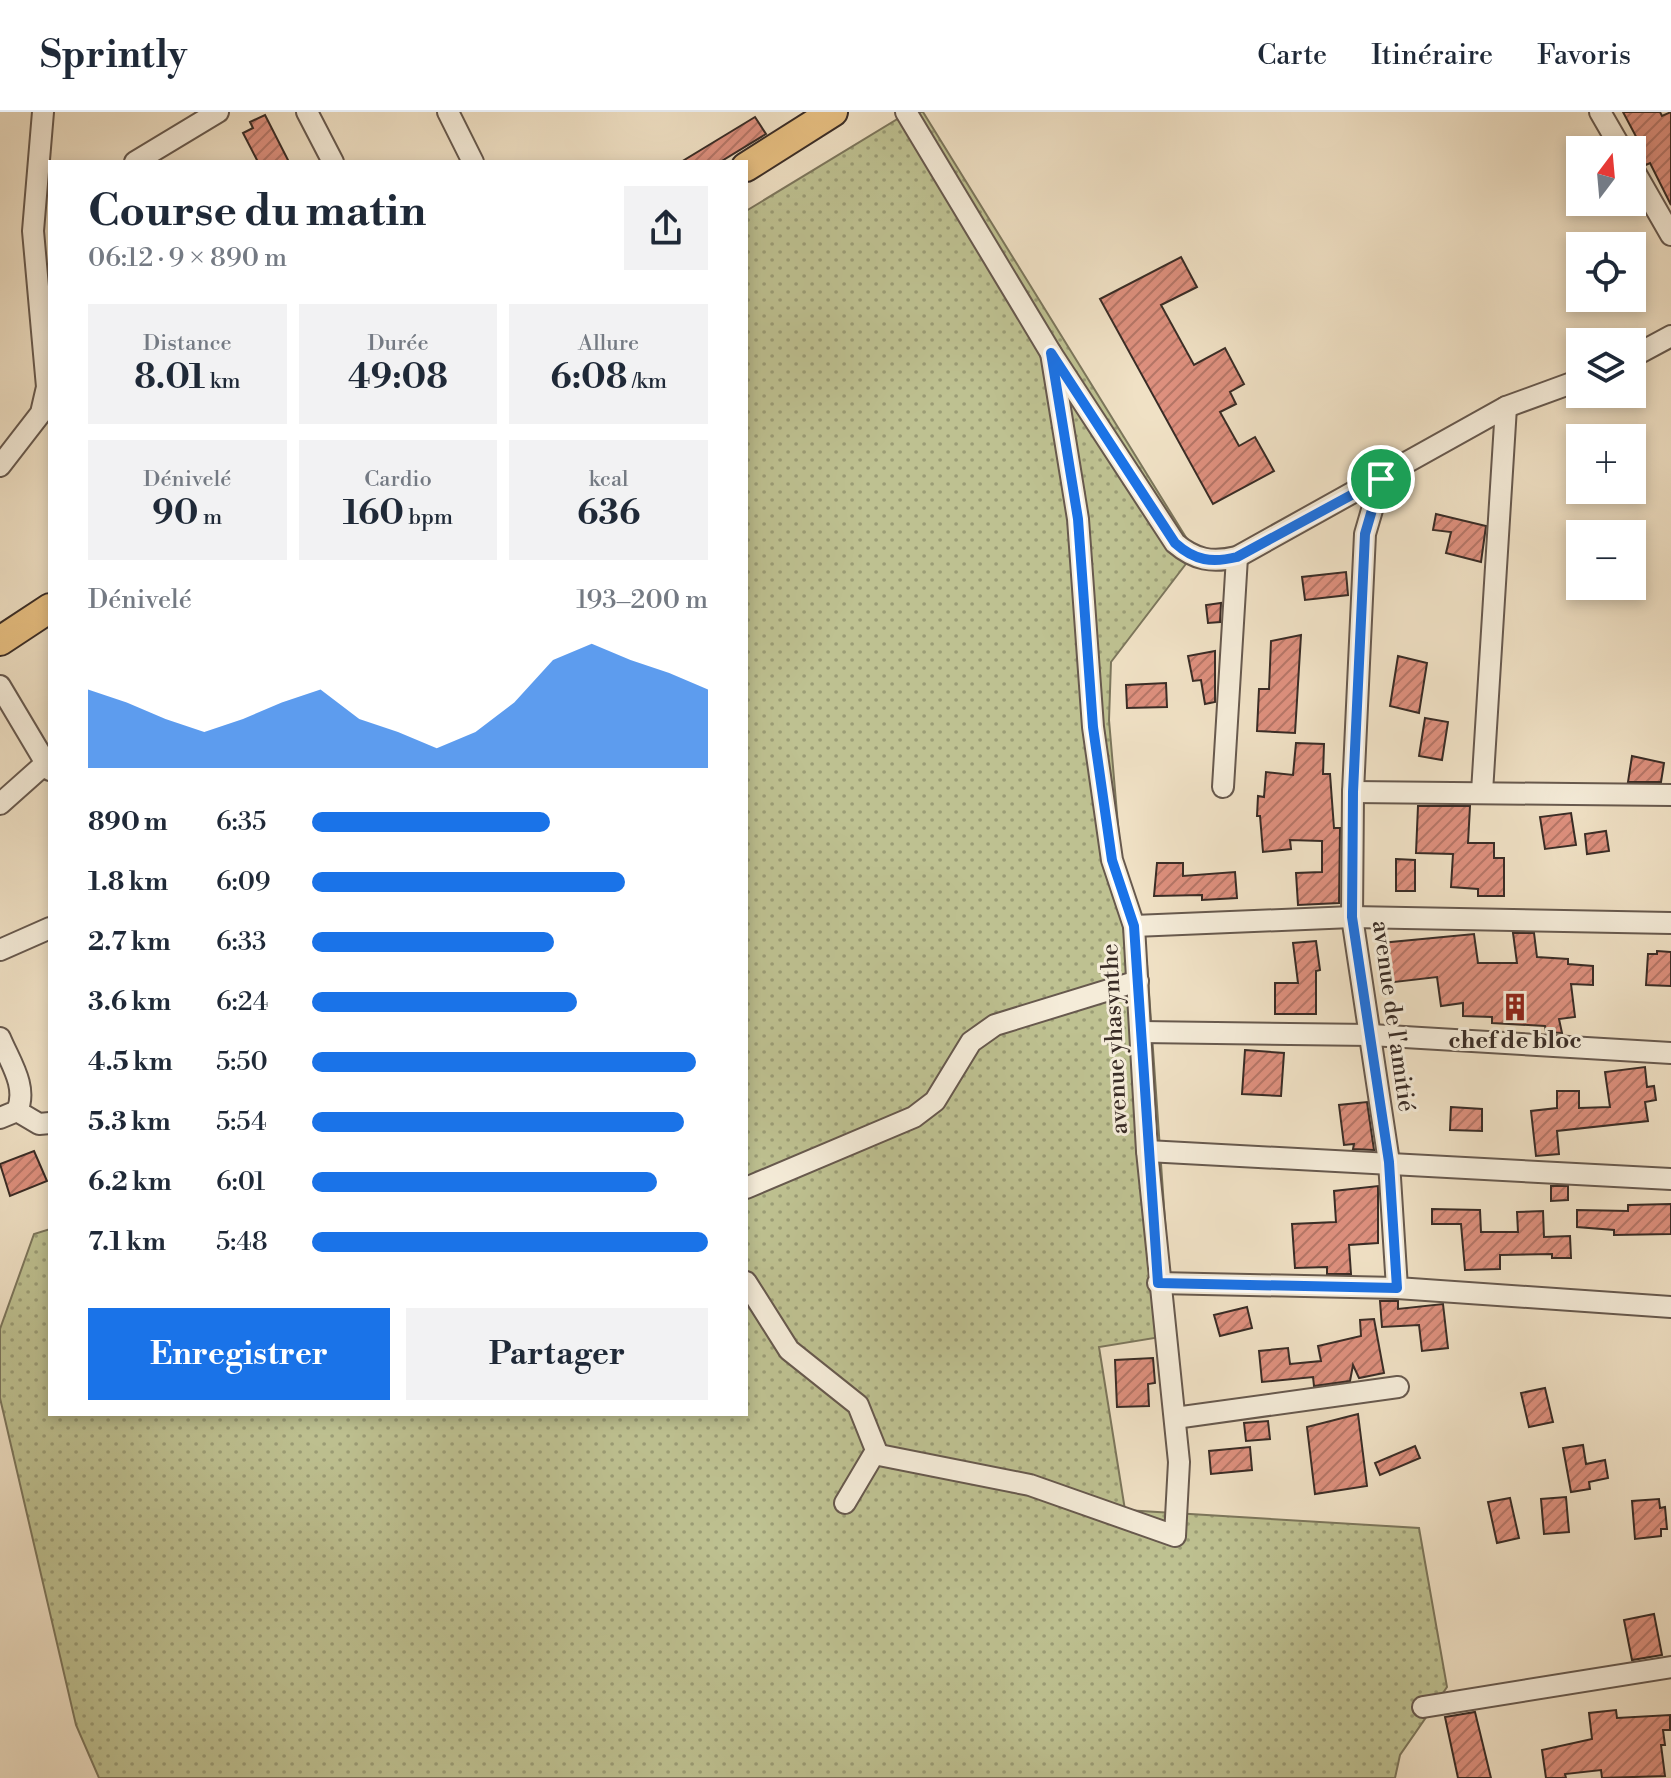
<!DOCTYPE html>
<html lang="fr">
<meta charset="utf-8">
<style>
:root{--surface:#fff;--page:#f2f2f3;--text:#1f2937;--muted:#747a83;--line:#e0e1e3;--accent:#1a73e8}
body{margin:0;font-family:"Libre Bodoni",serif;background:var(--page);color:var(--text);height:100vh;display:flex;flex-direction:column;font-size:30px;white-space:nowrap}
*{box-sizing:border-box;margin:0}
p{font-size:26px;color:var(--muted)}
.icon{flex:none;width:44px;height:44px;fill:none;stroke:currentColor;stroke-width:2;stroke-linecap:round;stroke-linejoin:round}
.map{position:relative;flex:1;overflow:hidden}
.sheet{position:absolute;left:48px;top:48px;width:700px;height:1256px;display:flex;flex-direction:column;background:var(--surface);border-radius:0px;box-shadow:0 4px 12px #0003}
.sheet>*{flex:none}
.needle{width:52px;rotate:16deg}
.controls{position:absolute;left:1566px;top:24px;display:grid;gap:16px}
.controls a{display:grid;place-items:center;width:80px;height:80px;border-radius:0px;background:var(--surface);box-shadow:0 4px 12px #0003;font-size:40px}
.pin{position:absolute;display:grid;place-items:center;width:68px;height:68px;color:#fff;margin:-34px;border:4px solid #fff;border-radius:50%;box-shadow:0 2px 8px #0007}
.round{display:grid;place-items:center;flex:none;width:84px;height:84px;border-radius:0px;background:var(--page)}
.summary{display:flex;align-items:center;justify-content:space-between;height:136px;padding:0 40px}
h1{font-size:44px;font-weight:700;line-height:60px}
.figures{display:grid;grid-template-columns:repeat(3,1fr);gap:12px;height:136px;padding:8px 40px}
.figures div{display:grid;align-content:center;border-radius:0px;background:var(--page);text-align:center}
.figures b{font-size:34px;font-weight:700}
.figures small{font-size:22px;font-weight:400}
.figures p{font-size:22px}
.chart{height:224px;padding:16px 40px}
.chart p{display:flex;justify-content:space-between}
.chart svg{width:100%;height:144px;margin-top:8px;fill:var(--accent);opacity:.7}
.primary-button{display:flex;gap:16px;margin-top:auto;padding:16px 40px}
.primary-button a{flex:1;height:92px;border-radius:0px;background:var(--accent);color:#fff;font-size:32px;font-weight:700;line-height:92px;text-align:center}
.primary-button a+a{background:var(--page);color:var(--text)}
ul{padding:0 40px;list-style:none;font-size:26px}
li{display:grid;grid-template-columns:128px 96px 1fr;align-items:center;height:60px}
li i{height:20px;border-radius:10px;background:var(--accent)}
header{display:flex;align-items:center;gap:48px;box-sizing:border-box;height:112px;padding:0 40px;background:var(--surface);border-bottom:2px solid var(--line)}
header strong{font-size:38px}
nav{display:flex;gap:44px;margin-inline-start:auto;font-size:28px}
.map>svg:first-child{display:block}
</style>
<header>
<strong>Sprintly</strong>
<nav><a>Carte</a><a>Itinéraire</a><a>Favoris</a></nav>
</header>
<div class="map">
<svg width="1671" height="1666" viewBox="0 0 1671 1666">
<defs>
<pattern id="grass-dots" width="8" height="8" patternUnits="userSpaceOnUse" patternTransform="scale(2)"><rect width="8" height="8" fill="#bec191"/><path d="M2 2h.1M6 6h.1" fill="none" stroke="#9b9d76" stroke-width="1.8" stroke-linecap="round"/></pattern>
<pattern id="building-hatch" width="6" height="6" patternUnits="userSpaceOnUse" patternTransform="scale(2)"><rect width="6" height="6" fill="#de907e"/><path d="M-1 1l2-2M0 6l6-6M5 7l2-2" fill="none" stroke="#b57667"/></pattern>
</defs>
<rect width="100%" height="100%" fill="#f0e1c5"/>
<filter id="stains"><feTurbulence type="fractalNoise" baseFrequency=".0025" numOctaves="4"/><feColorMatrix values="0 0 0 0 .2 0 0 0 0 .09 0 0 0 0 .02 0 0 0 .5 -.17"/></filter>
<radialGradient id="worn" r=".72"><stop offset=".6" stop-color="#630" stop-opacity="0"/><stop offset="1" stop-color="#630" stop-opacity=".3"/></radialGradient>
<polygon fill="url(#grass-dots)" stroke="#7c765c" stroke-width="2" points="909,0 923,0 1195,440 1111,550 1109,608 1125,795 1147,852 1173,1223 1099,1235 1125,1398 1419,1416 1447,1575 1400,1643 1395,1666 99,1666 76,1613 0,1286 0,1217 34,1122 50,1117 50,1302 746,1302 746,99"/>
<g fill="url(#building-hatch)" stroke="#392c26" stroke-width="2">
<polygon points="1623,0 1660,0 1662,4 1671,0 1671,93 1650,51 1646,53 1636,33 1640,32"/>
<polygon points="265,3 289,50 258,50 243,21 253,16 250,10"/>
<polygon points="755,5 766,22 720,50 681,50"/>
<polygon points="1181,145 1197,175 1161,193 1194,253 1225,236 1244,272 1230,280 1236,292 1220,300 1239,334 1255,325 1274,359 1213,392 1100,187"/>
<polygon points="1436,402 1486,414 1481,450 1446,441 1451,420 1433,418"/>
<polygon points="1346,460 1348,483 1305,488 1302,465"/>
<polygon points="1221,491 1220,510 1208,511 1206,493"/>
<polygon points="1301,523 1295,621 1257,619 1259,577 1269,577 1271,529"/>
<polygon points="1215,539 1215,590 1205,592 1201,568 1193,569 1188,544"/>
<polygon points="1398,544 1427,551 1419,601 1390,594"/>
<polygon points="1166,571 1167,595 1127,596 1126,573"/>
<polygon points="1425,606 1448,610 1442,648 1419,644"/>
<polygon points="1296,631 1324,632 1323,662 1330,662 1334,716 1340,716 1339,791 1298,793 1296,761 1322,760 1322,729 1290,728 1291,737 1263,740 1260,704 1257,704 1258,684 1264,685 1266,660 1293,663"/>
<polygon points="1632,644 1664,651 1661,670 1628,670"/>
<polygon points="1418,694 1470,694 1468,731 1494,731 1494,746 1504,746 1504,784 1478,784 1478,777 1451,775 1453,742 1416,741"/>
<polygon points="1571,701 1576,733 1545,737 1540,705"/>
<polygon points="1606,719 1609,739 1587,742 1585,722"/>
<polygon points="1396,747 1415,748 1415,779 1396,779"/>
<polygon points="1157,751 1183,751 1183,764 1235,760 1237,786 1202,788 1202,783 1154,784"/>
<polygon points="1513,821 1534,821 1537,845 1568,847 1568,852 1593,854 1593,873 1571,872 1575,905 1559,907 1562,921 1546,920 1545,914 1492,911 1492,905 1463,904 1463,891 1441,894 1437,865 1386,871 1381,831 1474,822 1478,851 1517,851"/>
<polygon points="1316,829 1320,858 1316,859 1316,902 1275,902 1275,871 1298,871 1293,831"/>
<polygon points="1657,839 1671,840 1671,874 1646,873 1648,842 1657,842"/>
<polygon points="1245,938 1284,941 1281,984 1242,982"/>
<polygon points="1645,955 1647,975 1654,974 1656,988 1645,990 1648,1009 1557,1019 1559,1042 1536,1044 1531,999 1557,996 1557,979 1579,979 1579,996 1610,995 1605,960"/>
<polygon points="1367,990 1374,1038 1353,1037 1354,1032 1344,1033 1339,993"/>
<polygon points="1451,995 1482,997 1482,1019 1450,1018"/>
<polygon points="34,1039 47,1069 10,1084 0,1052"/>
<polygon points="1378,1074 1378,1131 1349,1133 1351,1162 1327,1162 1327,1155 1295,1156 1292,1112 1336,1110 1334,1079"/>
<polygon points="1551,1074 1568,1074 1568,1088 1551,1089"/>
<polygon points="1671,1092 1671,1122 1614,1123 1614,1118 1577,1115 1577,1098 1628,1099 1628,1093"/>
<polygon points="1432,1097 1480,1098 1481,1120 1518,1120 1517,1100 1543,1099 1544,1125 1570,1124 1571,1146 1552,1146 1552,1142 1500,1143 1500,1157 1465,1158 1461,1112 1432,1112"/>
<polygon points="1380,1189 1398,1189 1398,1197 1443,1192 1448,1236 1422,1239 1419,1213 1382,1215"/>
<polygon points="1247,1195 1252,1216 1220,1224 1214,1203"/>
<polygon points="1374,1207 1384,1261 1359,1266 1353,1253 1350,1269 1314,1274 1313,1265 1262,1270 1259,1239 1288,1236 1290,1252 1321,1249 1318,1234 1361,1224 1360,1208"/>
<polygon points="1153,1246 1155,1271 1148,1272 1149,1294 1117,1295 1115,1248"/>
<polygon points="1545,1276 1553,1310 1529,1315 1521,1281"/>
<polygon points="1358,1302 1367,1374 1315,1382 1307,1315"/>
<polygon points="1268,1309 1270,1327 1246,1329 1244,1311"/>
<polygon points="1583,1333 1586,1352 1605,1348 1608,1366 1589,1370 1590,1377 1571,1380 1563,1336"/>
<polygon points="1415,1334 1420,1346 1380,1363 1375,1351"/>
<polygon points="1250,1335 1252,1358 1211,1362 1209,1339"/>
<polygon points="1566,1385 1569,1420 1544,1422 1541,1387"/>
<polygon points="1510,1386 1519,1426 1497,1431 1488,1390"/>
<polygon points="1659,1387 1660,1396 1665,1395 1667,1417 1661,1417 1661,1424 1635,1427 1632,1389"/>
<polygon points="1654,1502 1662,1543 1632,1548 1624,1508"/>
<polygon points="1616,1598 1617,1606 1670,1603 1670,1618 1663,1618 1665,1633 1661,1633 1665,1664 1602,1666 1601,1658 1565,1662 1566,1666 1546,1666 1542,1638 1592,1627 1589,1601"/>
<polygon points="1475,1600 1491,1666 1458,1666 1445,1605"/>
</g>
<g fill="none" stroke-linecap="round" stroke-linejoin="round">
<defs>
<g id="minor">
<polyline points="307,0 333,50"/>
<polyline points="448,0 473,50"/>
<path d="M 906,0 L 1051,241 L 1175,431 C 1195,448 1212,451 1237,445 L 1506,295 L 1580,268"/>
<polyline points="1600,0 1622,38"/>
<polyline points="135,50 218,0"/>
<polyline points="1632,55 1671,123"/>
<polyline points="1632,245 1671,224"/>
<polyline points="0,354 41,301 47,275 33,119 43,0"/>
<polyline points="1381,367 1365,422 1353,680 1352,805 1389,1050 1397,1176 1671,1195"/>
<polyline points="0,574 50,658"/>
<polyline points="1223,675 1237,445"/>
<polyline points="1353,680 1671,683"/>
<polyline points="1482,680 1506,295"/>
<polyline points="0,692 46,651"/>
<polyline points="1134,814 1352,805 1671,811"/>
<polyline points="0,838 50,816"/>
<polyline points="1141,920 1371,923 1671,941"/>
<path d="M 0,926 C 10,950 28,975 17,999 L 0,1006"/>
<polyline points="17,999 39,1012 50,1011"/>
<polyline points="1147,1039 1671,1067"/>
<polyline points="746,1076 914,1005 935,989 971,930 995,913 1138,869"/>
<polyline points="746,1170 789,1238 858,1293 878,1343"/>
<polyline points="1158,1171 1397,1176"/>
<polyline points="1175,1306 1398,1275"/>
<polyline points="845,1391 874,1342 1030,1373 1175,1424 1179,1350 1147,1039 1134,814 1112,748 1093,615 1078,407 1051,241"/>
<polyline points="1423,1595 1671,1555"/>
</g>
<g id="highway">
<polyline points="746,55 833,0"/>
<polyline points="0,529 50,496"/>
</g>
</defs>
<use href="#minor" stroke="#67594e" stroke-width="24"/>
<use href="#highway" stroke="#392c26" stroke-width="32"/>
<use href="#minor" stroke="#f5ecd9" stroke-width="20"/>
<use href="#highway" stroke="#e8c082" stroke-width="28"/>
</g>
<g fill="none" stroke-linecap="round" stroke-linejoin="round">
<defs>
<path id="route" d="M 1051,241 L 1175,431 C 1195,449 1212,451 1237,445 L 1381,367 L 1365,422 L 1353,680 L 1352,805 L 1389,1050 L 1397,1176 L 1158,1171 L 1134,814 L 1112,748 L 1093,615 L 1078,407 Z"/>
</defs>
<use href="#route" stroke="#fff" stroke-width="16"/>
<use href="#route" stroke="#1a73e8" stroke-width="10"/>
</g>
<defs>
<symbol id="building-bare" viewBox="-9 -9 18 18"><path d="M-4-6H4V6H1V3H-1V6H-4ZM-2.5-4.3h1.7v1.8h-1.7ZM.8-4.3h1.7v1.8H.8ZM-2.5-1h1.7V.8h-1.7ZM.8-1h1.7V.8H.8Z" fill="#8f2418" stroke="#f5ecd9" stroke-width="2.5" paint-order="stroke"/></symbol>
</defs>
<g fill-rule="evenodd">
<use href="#building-bare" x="1495" y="875" width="40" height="40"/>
</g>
<g text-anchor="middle" stroke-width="6" stroke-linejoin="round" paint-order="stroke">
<g font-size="24" fill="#392c26" stroke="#f5ecd9">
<text transform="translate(1394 904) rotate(82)" y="8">avenue de l'amitié</text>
<text transform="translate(1114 927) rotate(-93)" y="8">avenue yhasynthe</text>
</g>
<g font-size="24" font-weight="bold" fill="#392c26" stroke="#f5ecd9">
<text x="1515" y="936">chef de bloc</text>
</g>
</g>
<rect width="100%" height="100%" filter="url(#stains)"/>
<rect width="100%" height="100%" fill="url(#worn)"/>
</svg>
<div class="controls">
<a><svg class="needle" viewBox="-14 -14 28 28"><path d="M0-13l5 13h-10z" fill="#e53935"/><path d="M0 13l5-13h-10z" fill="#747a83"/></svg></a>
<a><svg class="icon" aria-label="locate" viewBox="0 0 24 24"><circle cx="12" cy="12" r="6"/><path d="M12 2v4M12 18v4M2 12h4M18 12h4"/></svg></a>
<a><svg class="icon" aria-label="layers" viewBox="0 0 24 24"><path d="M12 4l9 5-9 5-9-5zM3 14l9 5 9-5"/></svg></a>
<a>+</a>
<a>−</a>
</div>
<div class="pin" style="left:1381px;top:367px;background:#1e9e55"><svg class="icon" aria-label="arrive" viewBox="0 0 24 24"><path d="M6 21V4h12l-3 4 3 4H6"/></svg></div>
<section class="sheet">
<div class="summary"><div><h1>Course du matin</h1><p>06:12 · 9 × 890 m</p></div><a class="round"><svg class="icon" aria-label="share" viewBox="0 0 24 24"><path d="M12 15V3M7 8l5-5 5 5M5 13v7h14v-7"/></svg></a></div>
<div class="figures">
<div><p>Distance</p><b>8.01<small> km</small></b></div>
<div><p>Durée</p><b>49:08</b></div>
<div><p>Allure</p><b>6:08<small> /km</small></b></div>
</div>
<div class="figures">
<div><p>Dénivelé</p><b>90<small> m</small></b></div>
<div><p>Cardio</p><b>160<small> bpm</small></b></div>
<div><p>kcal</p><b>636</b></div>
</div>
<div class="chart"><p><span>Dénivelé</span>193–200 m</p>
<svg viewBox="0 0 160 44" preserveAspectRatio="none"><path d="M0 44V20L10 24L20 29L30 33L40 29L50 24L60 20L70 29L80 33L90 38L100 33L110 24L120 11L130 6L140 11L150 15L160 20V44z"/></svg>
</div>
<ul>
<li><b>890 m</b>6:35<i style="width:60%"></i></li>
<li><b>1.8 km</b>6:09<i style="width:79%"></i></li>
<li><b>2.7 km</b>6:33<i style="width:61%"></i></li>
<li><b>3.6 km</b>6:24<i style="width:67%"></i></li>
<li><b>4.5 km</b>5:50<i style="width:97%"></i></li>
<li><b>5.3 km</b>5:54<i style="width:94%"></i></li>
<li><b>6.2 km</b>6:01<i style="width:87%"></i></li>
<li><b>7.1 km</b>5:48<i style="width:100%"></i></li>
</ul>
<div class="primary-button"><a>Enregistrer</a><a>Partager</a></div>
</section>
</div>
